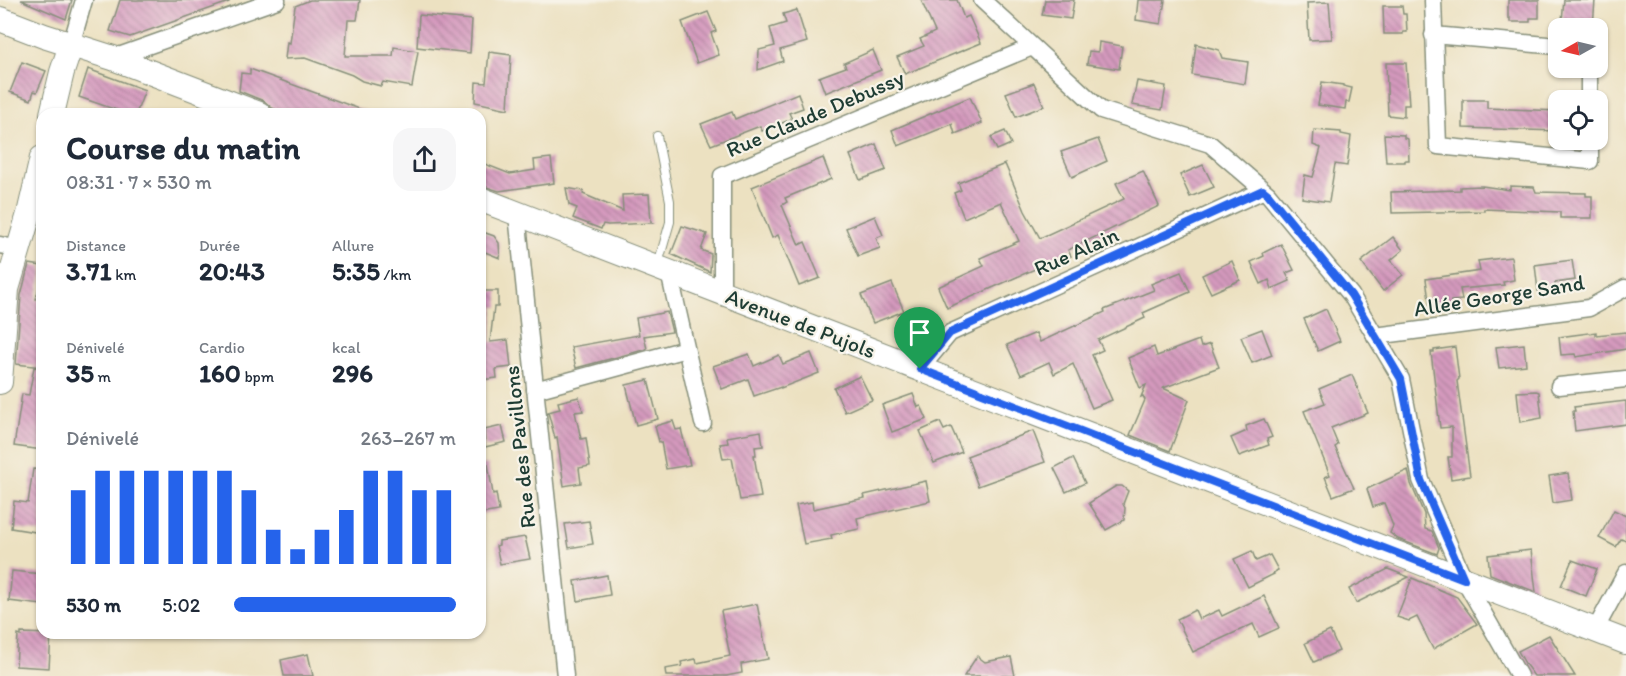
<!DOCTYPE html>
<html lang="fr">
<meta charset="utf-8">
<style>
:root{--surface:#fff;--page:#f6f6f7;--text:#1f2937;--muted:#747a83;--accent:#2563eb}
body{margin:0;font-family:Itim,sans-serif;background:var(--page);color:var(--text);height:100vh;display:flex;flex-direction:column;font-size:22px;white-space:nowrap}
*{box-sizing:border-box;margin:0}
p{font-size:20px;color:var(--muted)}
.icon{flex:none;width:33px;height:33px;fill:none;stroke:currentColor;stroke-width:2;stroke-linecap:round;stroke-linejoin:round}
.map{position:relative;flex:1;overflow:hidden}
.drawer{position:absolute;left:36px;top:108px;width:450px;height:531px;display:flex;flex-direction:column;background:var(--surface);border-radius:18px;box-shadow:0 2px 4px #0004}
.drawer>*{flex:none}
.needle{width:39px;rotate:262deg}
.buttons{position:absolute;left:1548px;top:18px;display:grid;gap:12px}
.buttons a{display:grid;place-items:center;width:60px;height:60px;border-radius:12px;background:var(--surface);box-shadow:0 2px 4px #0004;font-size:30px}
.pin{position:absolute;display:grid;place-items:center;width:51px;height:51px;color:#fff;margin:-62px -26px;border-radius:50% 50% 50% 0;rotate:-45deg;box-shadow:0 0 6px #0007}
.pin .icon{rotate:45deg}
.round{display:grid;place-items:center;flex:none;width:63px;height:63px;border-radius:18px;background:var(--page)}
.headline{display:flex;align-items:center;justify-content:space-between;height:102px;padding:0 30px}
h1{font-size:33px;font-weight:700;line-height:45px}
.figures{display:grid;grid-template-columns:repeat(3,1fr);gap:9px;height:102px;padding:6px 30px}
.figures div{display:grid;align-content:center}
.figures b{font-size:26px;font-weight:700}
.figures small{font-size:16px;font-weight:400}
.figures p{font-size:16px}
.chart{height:168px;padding:12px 30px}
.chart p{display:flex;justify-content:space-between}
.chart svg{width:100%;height:108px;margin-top:6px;stroke:var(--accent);stroke-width:6}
ul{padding:0 30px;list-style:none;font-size:20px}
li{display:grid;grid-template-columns:96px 72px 1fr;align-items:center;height:45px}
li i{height:15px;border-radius:8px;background:var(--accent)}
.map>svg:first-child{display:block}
</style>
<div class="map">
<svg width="1626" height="676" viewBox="0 0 1626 676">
<defs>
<pattern id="building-back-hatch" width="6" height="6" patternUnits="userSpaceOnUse" patternTransform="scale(1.5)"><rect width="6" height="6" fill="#d59abe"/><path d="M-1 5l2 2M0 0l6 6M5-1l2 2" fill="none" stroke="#ac7f9b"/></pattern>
</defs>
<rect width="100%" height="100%" fill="#f7f3e8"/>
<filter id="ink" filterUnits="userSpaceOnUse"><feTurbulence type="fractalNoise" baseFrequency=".0167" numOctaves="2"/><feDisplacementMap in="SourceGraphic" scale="12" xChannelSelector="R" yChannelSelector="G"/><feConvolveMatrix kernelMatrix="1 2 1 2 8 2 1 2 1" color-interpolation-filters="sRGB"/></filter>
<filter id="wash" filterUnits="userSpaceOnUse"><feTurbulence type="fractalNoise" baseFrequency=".008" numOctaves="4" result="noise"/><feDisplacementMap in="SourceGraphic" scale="24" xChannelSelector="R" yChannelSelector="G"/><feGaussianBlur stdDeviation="1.35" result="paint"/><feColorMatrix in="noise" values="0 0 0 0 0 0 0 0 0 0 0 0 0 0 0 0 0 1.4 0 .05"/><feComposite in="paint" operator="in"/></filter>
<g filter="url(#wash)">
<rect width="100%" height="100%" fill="#ece1c1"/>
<g id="blocks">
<g fill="url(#building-back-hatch)">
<polygon points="21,0 72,0 66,19"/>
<polygon points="120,0 229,0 229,2 130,37 110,31"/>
<polygon points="310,0 360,0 357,20 348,20 345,56 393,56 394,47 418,51 412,87 383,82 381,86 362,81 352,75 305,58 285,59 287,42 290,43 295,6"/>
<polygon points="921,0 957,0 964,18 969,16 981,43 905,74 897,57 924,46 920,39 935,32"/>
<polygon points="1045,0 1074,0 1071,19 1042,15"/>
<polygon points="1138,0 1165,0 1161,24 1136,20"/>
<polygon points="1508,0 1539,0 1539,18 1530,18 1530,22 1510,22 1510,18 1508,18"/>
<polygon points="1564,0 1595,0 1593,26 1569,24 1569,21 1562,20"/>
<polygon points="1329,2 1332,39 1309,40 1307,3"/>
<polygon points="1383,6 1402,6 1403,14 1406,14 1407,32 1403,32 1403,34 1384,34"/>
<polygon points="797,10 807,42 780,50 783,61 758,70 759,50 775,46 770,28 786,23 783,14"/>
<polygon points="708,12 716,31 711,33 719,55 697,63 682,22"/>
<polygon points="419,15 472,20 470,53 417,47"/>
<polygon points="1099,42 1122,46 1119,69 1087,64 1089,51 1098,52"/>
<polygon points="1196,44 1219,50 1222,58 1248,62 1245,84 1192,75"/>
<polygon points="873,50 881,70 825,93 819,77 846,67 844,63"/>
<polygon points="489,52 511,55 508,109 475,102 476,82 486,83"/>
<polygon points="22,62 46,71 37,92 34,91 31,100 10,92"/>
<polygon points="1386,63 1406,63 1409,105 1404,105 1404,117 1388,115"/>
<polygon points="88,69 145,90 136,114 128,114 79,97"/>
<polygon points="250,69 368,112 368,114 287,114 272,108 264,101 239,91 241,73 250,74"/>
<polygon points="1137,81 1166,86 1162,110 1132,105"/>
<polygon points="1322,82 1343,85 1343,86 1352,88 1349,102 1346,102 1345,109 1318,105"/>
<polygon points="1034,83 1044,106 1016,117 1006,93"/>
<polygon points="798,93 803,108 789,113 792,119 762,131 760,126 711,145 701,124 732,112 735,119"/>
<polygon points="970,97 982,123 955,134 952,124 898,146 892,130"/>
<polygon points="1463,100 1487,100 1487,108 1558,111 1558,131 1463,128"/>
<polygon points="1314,130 1341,132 1341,134 1351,136 1347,166 1335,164 1329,202 1302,198 1305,175 1313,177 1321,148 1313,145"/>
<polygon points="1005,131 1011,144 997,150 991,137"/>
<polygon points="1384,134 1404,135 1404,138 1408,139 1409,160 1405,160 1405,162 1386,162"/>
<polygon points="1098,139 1107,161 1072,177 1061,152"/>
<polygon points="876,144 886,170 860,180 850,155"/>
<polygon points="551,158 554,183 499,191 480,185 480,162 510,174 535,170 534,160"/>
<polygon points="823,158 831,179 785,198 787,202 782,205 799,245 805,242 820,278 799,286 778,235 772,238 752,187"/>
<polygon points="1005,164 1025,211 1040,238 1124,199 1116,183 1143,171 1159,206 1068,250 1071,256 1045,267 1044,265 947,308 938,287 984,266 980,258 1019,241 1001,202 964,218 954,193 961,190 958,183"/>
<polygon points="1203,165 1214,187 1190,197 1180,175"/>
<polygon points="1482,186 1510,190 1510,186 1534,187 1536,192 1586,193 1586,196 1592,196 1592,218 1560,218 1560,212 1484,209 1484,211 1392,213 1391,192 1460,190 1460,187"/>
<polygon points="566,188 584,191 583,194 623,211 622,195 649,194 651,222 653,223 608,225 603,224 601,229 573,218 577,208 569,205"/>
<polygon points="875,216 883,235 876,238 880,248 858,256 846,228"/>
<polygon points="682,226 707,234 701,250 711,254 710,272 671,254"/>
<polygon points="480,231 494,236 499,243 500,258 480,250"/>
<polygon points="1393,237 1403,250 1391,260 1403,275 1383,291 1361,262"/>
<polygon points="1281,244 1294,270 1286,273 1290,281 1272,289 1269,280 1261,284 1251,262 1264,256 1263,253"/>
<polygon points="1511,257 1514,280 1503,282 1504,285 1460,289 1462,300 1451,301 1452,305 1430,308 1426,279 1480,271 1478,261"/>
<polygon points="1572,260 1575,280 1555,283 1555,289 1538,291 1535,265"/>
<polygon points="1232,261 1240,280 1211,293 1202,275"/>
<polygon points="29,264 42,266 42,276 36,299 42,301 42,367 16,364 21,295"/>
<polygon points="1181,272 1190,292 1143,313 1145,318 1098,340 1103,350 1092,355 1112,400 1092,408 1073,364 1054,374 1049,362 1021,375 1007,345 1036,333 1040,342 1105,312 1104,310 1154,290 1151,284"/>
<polygon points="892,283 904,311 873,323 861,295"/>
<polygon points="480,291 498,291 498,307 494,307 490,342 508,340 511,367 496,369 497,378 480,380"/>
<polygon points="1326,309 1340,341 1318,351 1304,319"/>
<polygon points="667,312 672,332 644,336 647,349 576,368 571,347 639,335 636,318"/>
<polygon points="1262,329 1272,355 1252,363 1241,337"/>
<polygon points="1596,332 1596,335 1626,332 1626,349 1576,357 1575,354 1561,355 1559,337"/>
<polygon points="1199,340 1201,347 1210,344 1219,367 1163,388 1189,400 1170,451 1130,435 1145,400 1143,396 1141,397 1146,385 1140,388 1128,358 1154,347 1157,356"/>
<polygon points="1524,344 1526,365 1499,368 1496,347"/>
<polygon points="1455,347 1459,379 1457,381 1470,476 1451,479 1448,457 1452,457 1452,427 1440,428 1431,352 1434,352 1434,350"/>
<polygon points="811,353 819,373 781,388 781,387 754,396 748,379 722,389 713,366 749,354 754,366 779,355 783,364"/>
<polygon points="34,367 42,368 42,450 14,446 22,394 29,395"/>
<polygon points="1352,375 1368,413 1331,428 1338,445 1335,447 1354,488 1333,496 1325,477 1330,475 1304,411 1325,403 1319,389"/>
<polygon points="860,376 872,400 845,412 834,388"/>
<polygon points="648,380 658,419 636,425 626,385"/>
<polygon points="1536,391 1539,392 1542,418 1520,422 1517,392"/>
<polygon points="913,394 918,407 921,406 927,419 892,432 882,405"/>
<polygon points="579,397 583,411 575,412 581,439 586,438 590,466 579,468 581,483 564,486 557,437 555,438 548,412 560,409 558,402"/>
<polygon points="1626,401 1626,424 1575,431 1573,411 1575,411 1574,407"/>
<polygon points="1264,419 1272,437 1267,439 1269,445 1239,456 1231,438 1247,431 1246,426"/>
<polygon points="673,421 676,430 681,429 690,465 666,469 661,442 659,442 655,426"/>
<polygon points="940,422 944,430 951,427 962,452 934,463 920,431"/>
<polygon points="502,426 506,442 485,447 484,430"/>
<polygon points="761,431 763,446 755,447 756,455 754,455 761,497 740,500 732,458 723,459 720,444 728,443 727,437"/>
<polygon points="1033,431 1045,462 978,486 967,456"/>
<polygon points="1073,458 1085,483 1066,492 1054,468"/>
<polygon points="488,464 493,494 496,493 499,511 480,514 480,465"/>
<polygon points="33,469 42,470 42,533 11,528 14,501 28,503"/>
<polygon points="1408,470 1411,484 1424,514 1425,529 1432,531 1439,548 1437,554 1398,539 1390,533 1393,526 1384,503 1373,507 1367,489"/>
<polygon points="1568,473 1572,500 1553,503 1549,476"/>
<polygon points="926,481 930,501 857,518 859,529 831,535 832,539 804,544 796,505 812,502 813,509 865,498 864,495"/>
<polygon points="1116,486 1122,486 1128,491 1123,504 1125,508 1124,520 1106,530 1089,503"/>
<polygon points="1614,510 1626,516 1626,541 1621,539 1616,547 1599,538"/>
<polygon points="589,521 593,544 569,548 565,524"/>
<polygon points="525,537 530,559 500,564 496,546 499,545 499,541"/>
<polygon points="1531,550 1536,592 1490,574 1488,555"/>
<polygon points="1252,551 1256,561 1270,555 1278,570 1273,573 1274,574 1248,587 1234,559"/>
<polygon points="1572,560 1597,569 1586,596 1561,586"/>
<polygon points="1388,569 1409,577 1356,603 1349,589"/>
<polygon points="12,571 42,574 42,605 9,601"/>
<polygon points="607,575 610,595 578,601 575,581"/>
<polygon points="1412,578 1457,597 1477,624 1433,649 1417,617 1409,621 1397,617"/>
<polygon points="1264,596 1279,628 1259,637 1253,624 1193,652 1177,619 1195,610 1199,619 1219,610 1222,616"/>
<polygon points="757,604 768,659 741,664 742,673 726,676 666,676 665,669 682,666 681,662 696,659 697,663 730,656 721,611"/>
<polygon points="1330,631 1339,651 1314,662 1305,643"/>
<polygon points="21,633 51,634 49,668 16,666 18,635 21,636"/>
<polygon points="1549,635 1575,676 1534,676 1526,665 1518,651"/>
<polygon points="308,654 313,676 284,676 281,660"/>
<polygon points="977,656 985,662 1011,657 1015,676 964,676"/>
</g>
</g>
</g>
<g filter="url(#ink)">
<use href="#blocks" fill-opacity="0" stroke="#868f7a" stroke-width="1.5"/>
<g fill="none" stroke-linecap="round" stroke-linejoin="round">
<defs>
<polyline id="lane" points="657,136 670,201 670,222 658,264"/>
<g id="street">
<polyline points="982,0 1101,110 1210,144 1268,194 1351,295 1401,379 1421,480 1464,579 1519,676"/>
<polyline points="1433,0 1438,146 1590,161 1590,140"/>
<polyline points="1433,35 1558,46"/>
<polyline points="71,45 84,0"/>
<polyline points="113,58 277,0"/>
<polyline points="1589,68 1589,100"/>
<polyline points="517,214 565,676"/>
<polyline points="0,245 20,249"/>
<polyline points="669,272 703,423"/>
<polyline points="722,293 722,176 1032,47"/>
<polyline points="1375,336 1589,308 1625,288"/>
<polyline points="920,369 950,333 1262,191"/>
<polyline points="1559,386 1626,379"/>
<polyline points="535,390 686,349"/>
<polyline points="1595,630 1626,573"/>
</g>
<g id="secondary">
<polyline points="0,19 44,36 113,58 259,114"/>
<polyline points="52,114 62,72 71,45"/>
<polyline points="480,199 1626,642"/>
<polyline points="0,382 7,289 29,214 42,158"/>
</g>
</defs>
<use href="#lane" stroke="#868f7a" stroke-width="10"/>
<use href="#street" stroke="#868f7a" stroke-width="19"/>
<use href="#secondary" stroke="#868f7a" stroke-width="26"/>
<use href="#lane" stroke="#fff" stroke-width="8"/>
<use href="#street" stroke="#fff" stroke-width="16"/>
<use href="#secondary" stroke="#fff" stroke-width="24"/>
</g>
</g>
<g fill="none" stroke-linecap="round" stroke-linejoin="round" filter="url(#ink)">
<defs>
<polygon id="route" points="1263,190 1268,194 1351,295 1401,379 1421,480 1464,579 920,369 950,333"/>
</defs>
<use href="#route" stroke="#fff" stroke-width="12"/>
<use href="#route" stroke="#2563eb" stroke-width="8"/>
</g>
<g text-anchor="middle" stroke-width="4.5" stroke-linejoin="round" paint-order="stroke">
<g font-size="22" fill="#1f3d34" stroke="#f7f3e8">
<text transform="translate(815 113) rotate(-23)" y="8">Rue Claude Debussy</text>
<text transform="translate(1076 251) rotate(-24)" y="8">Rue Alain</text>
<text transform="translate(1499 295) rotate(-9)" y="8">Allée George Sand</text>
<text transform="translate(801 323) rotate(21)" y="8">Avenue de Pujols</text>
<text transform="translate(519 447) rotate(-96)" y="8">Rue des Pavillons</text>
</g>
</g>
</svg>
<div class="buttons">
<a><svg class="needle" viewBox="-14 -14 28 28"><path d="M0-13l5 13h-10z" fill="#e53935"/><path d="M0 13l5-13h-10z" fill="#747a83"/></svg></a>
<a><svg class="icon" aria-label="locate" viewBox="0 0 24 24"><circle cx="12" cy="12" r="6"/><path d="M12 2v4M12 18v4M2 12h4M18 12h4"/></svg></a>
</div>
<div class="pin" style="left:920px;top:369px;background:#1e9e55"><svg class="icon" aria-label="arrive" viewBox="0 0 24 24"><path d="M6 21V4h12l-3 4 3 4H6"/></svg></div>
<section class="drawer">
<div class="headline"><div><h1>Course du matin</h1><p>08:31 · 7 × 530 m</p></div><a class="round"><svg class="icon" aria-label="share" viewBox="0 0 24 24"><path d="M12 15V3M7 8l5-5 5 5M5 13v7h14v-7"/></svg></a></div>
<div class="figures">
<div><p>Distance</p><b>3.71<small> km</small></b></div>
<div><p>Durée</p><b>20:43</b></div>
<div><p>Allure</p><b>5:35<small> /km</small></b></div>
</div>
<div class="figures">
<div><p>Dénivelé</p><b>35<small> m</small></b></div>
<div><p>Cardio</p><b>160<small> bpm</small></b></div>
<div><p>kcal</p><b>296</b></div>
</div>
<div class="chart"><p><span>Dénivelé</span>263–267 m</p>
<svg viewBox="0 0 160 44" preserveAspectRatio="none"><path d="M5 44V14M15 44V6M25 44V6M35 44V6M45 44V6M55 44V6M65 44V6M75 44V14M85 44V30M95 44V38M105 44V30M115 44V22M125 44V6M135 44V6M145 44V14M155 44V14"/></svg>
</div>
<ul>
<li><b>530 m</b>5:02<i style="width:100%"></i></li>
</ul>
</section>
</div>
